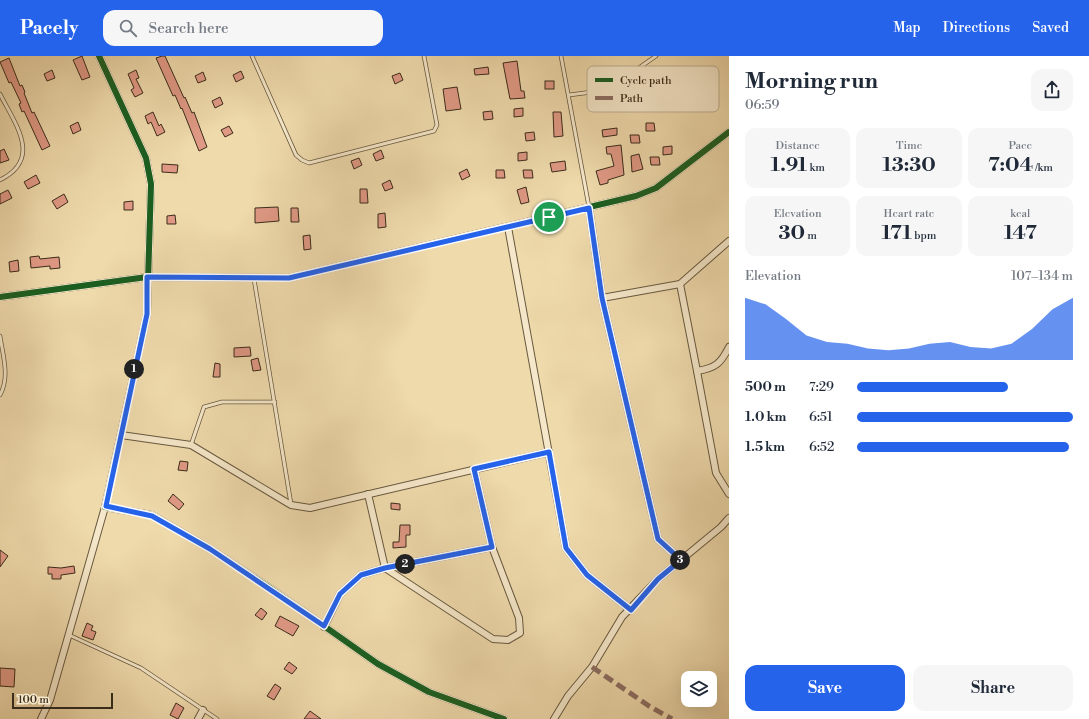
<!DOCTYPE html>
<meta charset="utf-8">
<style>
:root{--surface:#fff;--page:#f6f6f7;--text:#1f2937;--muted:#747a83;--accent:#2563eb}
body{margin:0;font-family:"Libre Bodoni",serif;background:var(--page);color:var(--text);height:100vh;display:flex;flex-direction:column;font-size:15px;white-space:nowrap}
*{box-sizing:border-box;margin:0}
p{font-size:13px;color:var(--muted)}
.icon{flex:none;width:22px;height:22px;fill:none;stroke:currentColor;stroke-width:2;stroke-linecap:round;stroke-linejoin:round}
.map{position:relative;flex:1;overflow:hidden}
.sheet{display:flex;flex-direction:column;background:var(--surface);width:360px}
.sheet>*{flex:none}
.tools{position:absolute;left:681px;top:615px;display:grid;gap:8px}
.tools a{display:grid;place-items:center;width:36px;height:36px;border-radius:8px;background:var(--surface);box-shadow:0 4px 16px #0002;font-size:20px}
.scale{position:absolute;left:12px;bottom:10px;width:101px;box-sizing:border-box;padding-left:4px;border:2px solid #3a2c1a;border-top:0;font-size:11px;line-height:14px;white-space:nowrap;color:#3a2c1a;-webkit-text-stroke:3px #f5e7c9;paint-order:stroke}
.pin{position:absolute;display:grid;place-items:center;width:34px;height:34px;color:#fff;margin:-17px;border:2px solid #fff;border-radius:50%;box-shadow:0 1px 4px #0007}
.km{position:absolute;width:20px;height:20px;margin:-10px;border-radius:50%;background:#222;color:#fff;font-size:11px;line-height:20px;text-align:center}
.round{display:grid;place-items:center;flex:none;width:42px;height:42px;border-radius:12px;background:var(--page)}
.head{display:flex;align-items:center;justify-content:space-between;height:68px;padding:0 16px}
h1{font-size:22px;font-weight:700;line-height:30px}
.metrics{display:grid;grid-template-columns:repeat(3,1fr);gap:6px;height:68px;padding:4px 16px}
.metrics div{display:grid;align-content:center;border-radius:10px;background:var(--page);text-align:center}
.metrics b{font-size:20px;font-weight:700}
.metrics small{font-size:11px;font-weight:400}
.metrics p{font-size:11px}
.chart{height:112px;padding:8px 16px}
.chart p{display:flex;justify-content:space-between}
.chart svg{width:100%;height:72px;margin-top:4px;fill:var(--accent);opacity:.7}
.primary-button{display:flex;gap:8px;margin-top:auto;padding:8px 16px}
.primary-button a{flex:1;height:46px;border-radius:12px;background:var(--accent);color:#fff;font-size:16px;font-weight:700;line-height:46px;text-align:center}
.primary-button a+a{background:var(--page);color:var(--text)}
ul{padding:0 16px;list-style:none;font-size:13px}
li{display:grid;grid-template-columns:64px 48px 1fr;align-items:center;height:30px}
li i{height:10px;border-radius:5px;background:var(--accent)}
header{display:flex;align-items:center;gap:24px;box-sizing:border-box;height:56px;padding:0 20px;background:var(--accent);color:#fff}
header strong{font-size:19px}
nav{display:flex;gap:22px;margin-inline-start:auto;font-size:14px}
.search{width:280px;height:36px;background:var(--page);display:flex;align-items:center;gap:10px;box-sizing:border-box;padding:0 14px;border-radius:12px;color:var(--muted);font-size:15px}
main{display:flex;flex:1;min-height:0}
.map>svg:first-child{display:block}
</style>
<header>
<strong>Pacely</strong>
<div class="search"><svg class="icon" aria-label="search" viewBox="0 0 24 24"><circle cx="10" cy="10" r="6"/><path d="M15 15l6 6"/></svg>Search here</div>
<nav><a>Map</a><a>Directions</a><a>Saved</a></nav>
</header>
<main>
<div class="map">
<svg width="729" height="663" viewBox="0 0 729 663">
<rect width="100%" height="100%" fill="#efdaac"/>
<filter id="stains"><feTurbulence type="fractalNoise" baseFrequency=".005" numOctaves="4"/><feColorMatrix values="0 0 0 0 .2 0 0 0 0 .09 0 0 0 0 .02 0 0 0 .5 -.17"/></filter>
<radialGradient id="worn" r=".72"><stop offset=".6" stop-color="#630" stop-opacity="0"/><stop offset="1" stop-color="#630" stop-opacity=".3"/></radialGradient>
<g fill="#e09985" stroke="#3a2c1a">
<polygon points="82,0 90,21 82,24 73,4"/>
<polygon points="162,0 165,0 184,42 185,41 192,57 194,56 207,91 199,95 182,52 181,53 175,39 173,40 156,2"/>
<polygon points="9,2 20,30 22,29 25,36 24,37 32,57 34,56 50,90 42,94 24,55 22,56 19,48 21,47 11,26 9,27 0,6"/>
<polygon points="517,5 521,35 524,35 525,42 510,43 503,7"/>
<polygon points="488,11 489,18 475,19 474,13"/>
<polygon points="52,14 55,22 47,25 44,18"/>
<polygon points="136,14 139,22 136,23 143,37 135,41 131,34 134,32 128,18"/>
<polygon points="241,15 244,22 236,26 233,19"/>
<polygon points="203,16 206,24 198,27 195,20"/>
<polygon points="400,17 403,24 395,28 392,20"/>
<rect x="545" y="25" width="9" height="8"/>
<polygon points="457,31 461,53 446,55 443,33"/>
<polygon points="220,41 223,48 215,52 212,45"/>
<polygon points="523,52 523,60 514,61 514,53"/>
<polygon points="492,55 493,63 484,64 483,56"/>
<polygon points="153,56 159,70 161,68 165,76 157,80 151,66 148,68 145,60"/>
<polygon points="553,56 561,56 563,80 554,81"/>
<polygon points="78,66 81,74 73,78 70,70"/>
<polygon points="646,67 654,67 655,75 646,75"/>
<polygon points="229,70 233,77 225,81 221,74"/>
<polygon points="617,72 617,79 603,81 602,74"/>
<polygon points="534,76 535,84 526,85 525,77"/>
<polygon points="630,79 639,79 640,87 631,87"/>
<polygon points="621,89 624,119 608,124 608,127 600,129 596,115 614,110 611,98 607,98 606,91"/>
<polygon points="672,90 672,98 663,99 663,91"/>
<polygon points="4,93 9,104 0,107 0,95"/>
<polygon points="381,94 384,102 376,105 373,98"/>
<polygon points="527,96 527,104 518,105 518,97"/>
<polygon points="639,98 643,113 632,116 631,100"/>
<polygon points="650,101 659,101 660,109 651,109"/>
<polygon points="359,102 362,109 354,113 351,105"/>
<polygon points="565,105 566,114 552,116 550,107"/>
<polygon points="162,108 178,109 177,117 162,116"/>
<polygon points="467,113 470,120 462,124 459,117"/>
<polygon points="496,114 504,114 505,122 496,122"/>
<polygon points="523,114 532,114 533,122 524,122"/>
<polygon points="36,119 40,127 28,133 24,126"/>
<polygon points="390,124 393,132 385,135 382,128"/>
<polygon points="526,131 529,146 521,148 517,134"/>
<polygon points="360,133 367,133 368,147 360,147"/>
<polygon points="8,134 12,142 0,148 0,138"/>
<polygon points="64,138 68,146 57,153 52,145"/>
<polygon points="133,145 133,154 124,154 124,146"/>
<polygon points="278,151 279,165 255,167 255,152"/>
<polygon points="291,152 298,152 299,166 291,166"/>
<polygon points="385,157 386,171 378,172 378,158"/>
<polygon points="175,159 176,168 167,168 167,160"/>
<polygon points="310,179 311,193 304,194 303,180"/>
<polygon points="39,200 40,203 59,201 60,212 50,213 50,210 31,212 30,201"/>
<polygon points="18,204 19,215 10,216 9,206"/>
<polygon points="250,291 251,300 234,301 234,292"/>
<polygon points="258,302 261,314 253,315 251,304"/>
<polygon points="215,307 220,308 220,321 213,321"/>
<polygon points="180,405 188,406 187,415 178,414"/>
<polygon points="173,438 184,448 179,454 168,445"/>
<polygon points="391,447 400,448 400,454 391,453"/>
<polygon points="400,469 410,469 410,479 406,479 406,491 393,492 393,486 399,486"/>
<polygon points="0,494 8,500 0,511"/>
<polygon points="74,510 75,517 61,519 61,523 52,523 52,518 48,518 48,511 61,512"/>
<polygon points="261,552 267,557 262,564 255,559"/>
<polygon points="280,560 299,570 293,580 275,570"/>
<polygon points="87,567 93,570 91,574 96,576 93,584 82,580"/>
<polygon points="289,606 297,612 292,618 284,613"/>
<polygon points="0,612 15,613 14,631 0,630"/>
<polygon points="275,628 281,632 274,644 267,640"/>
<polygon points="176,647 184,652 178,663 170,659"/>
<polygon points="310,655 321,663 304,663"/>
</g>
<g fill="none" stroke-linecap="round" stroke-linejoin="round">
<defs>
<g id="service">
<polyline points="252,0 296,99 302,104 309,107 434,75 437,69 424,0"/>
<polyline points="561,0 589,151"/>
<path d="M 0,38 C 15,68 43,103 0,124"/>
<polyline points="569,39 607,34 656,0"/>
<polyline points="254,223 291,448"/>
<path d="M 0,280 C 3,300 10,321 0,339"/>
<polyline points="191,389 204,351 222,346 275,346"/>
<polyline points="69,579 141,612 217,663"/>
</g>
<g id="minor">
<polyline points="99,0 146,102 151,128 147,258 105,451 152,459 210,493 267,530 378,608 429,636 504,663"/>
<polyline points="589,151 602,242"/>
<polyline points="508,171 566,492 587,519 631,554"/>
<path d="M 729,185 L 680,228 L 697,315 C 716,312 721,307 729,291"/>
<polyline points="680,228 602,242 658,483 681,504"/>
<polyline points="0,241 147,221 289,222 636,140 656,132 729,76"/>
<polyline points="697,315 716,417 729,438"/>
<polyline points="121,379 191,389 291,449 310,452 549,396"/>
<polyline points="368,438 385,512 493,583 508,584 520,577 519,562 492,491 474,413"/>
<polyline points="324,571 340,538 361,519 385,512 492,491"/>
<polyline points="41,663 50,644 105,451"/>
<polyline points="198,663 203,654"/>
<polyline points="554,663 568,640 592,611 622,561 658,523 721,471 729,462"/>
</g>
</defs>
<use href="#service" stroke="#67583e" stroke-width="4.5"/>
<use href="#minor" stroke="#67583e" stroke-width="8"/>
<use href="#service" stroke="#f5e7c9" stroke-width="3"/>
<use href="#minor" stroke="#f5e7c9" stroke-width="6"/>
<polyline stroke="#8d6e63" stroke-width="5" stroke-dasharray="10 5" stroke-linecap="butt" points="592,611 649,650 672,663"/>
<defs>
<g id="cycleway">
<polyline points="99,0 146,102 151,128 147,258 105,451 152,459 210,493 267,530 378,608 429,636 504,663"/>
<polyline points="0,241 147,221 289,222 636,140 656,132 729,76"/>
</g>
</defs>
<use href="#cycleway" stroke="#f5e7c9" stroke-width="8"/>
<use href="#cycleway" stroke="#1b5e20" stroke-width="6"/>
</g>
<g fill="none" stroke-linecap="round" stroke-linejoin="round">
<defs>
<polygon id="route" points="589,152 602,242 658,483 681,504 658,523 631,554 587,519 566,492 549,396 474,413 492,491 385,512 361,519 340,538 324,570 210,493 152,460 106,450 147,258 147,221 289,222"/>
</defs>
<use href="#route" stroke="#fff" stroke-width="8"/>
<use href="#route" stroke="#2563eb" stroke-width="5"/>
</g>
<rect x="587" y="10" width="132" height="46" rx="6" fill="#f5e7c9" stroke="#bdaf94" stroke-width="1"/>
<rect x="595" y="22" width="18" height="4" fill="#1b5e20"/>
<rect x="595" y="40" width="18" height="4" fill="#8d6e63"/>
<g font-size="11" fill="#3a2c1a">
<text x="620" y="28">Cycle path</text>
<text x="620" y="46">Path</text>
</g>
<rect width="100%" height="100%" filter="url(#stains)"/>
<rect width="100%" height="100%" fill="url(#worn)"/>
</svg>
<div class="tools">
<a><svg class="icon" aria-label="layers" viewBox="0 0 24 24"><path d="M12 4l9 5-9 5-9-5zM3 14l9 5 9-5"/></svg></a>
</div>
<div class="scale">100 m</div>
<div class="pin" style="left:549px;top:161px;background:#1e9e55"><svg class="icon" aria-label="arrive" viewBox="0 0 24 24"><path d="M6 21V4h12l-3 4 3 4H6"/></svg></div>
<b class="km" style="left:134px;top:313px">1</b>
<b class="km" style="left:405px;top:508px">2</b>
<b class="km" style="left:680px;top:504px">3</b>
</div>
<section class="sheet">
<div class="head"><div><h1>Morning run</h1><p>06:59</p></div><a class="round"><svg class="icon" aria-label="share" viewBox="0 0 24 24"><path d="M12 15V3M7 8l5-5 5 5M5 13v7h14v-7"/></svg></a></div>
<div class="metrics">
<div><p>Distance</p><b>1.91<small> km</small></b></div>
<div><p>Time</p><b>13:30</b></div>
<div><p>Pace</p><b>7:04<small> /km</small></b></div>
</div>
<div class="metrics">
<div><p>Elevation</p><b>30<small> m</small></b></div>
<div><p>Heart rate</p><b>171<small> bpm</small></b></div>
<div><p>kcal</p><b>147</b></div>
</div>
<div class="chart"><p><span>Elevation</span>107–134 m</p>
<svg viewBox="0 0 160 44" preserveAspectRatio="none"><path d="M0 44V6L10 10L20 19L30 29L40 33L50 34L60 37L70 38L80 37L90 34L100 33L110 36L120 37L130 34L140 25L150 13L160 6V44z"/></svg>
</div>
<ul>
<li><b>500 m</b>7:29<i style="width:70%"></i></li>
<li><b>1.0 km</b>6:51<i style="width:100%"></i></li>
<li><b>1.5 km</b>6:52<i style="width:98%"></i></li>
</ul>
<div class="primary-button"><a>Save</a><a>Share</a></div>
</section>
</main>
